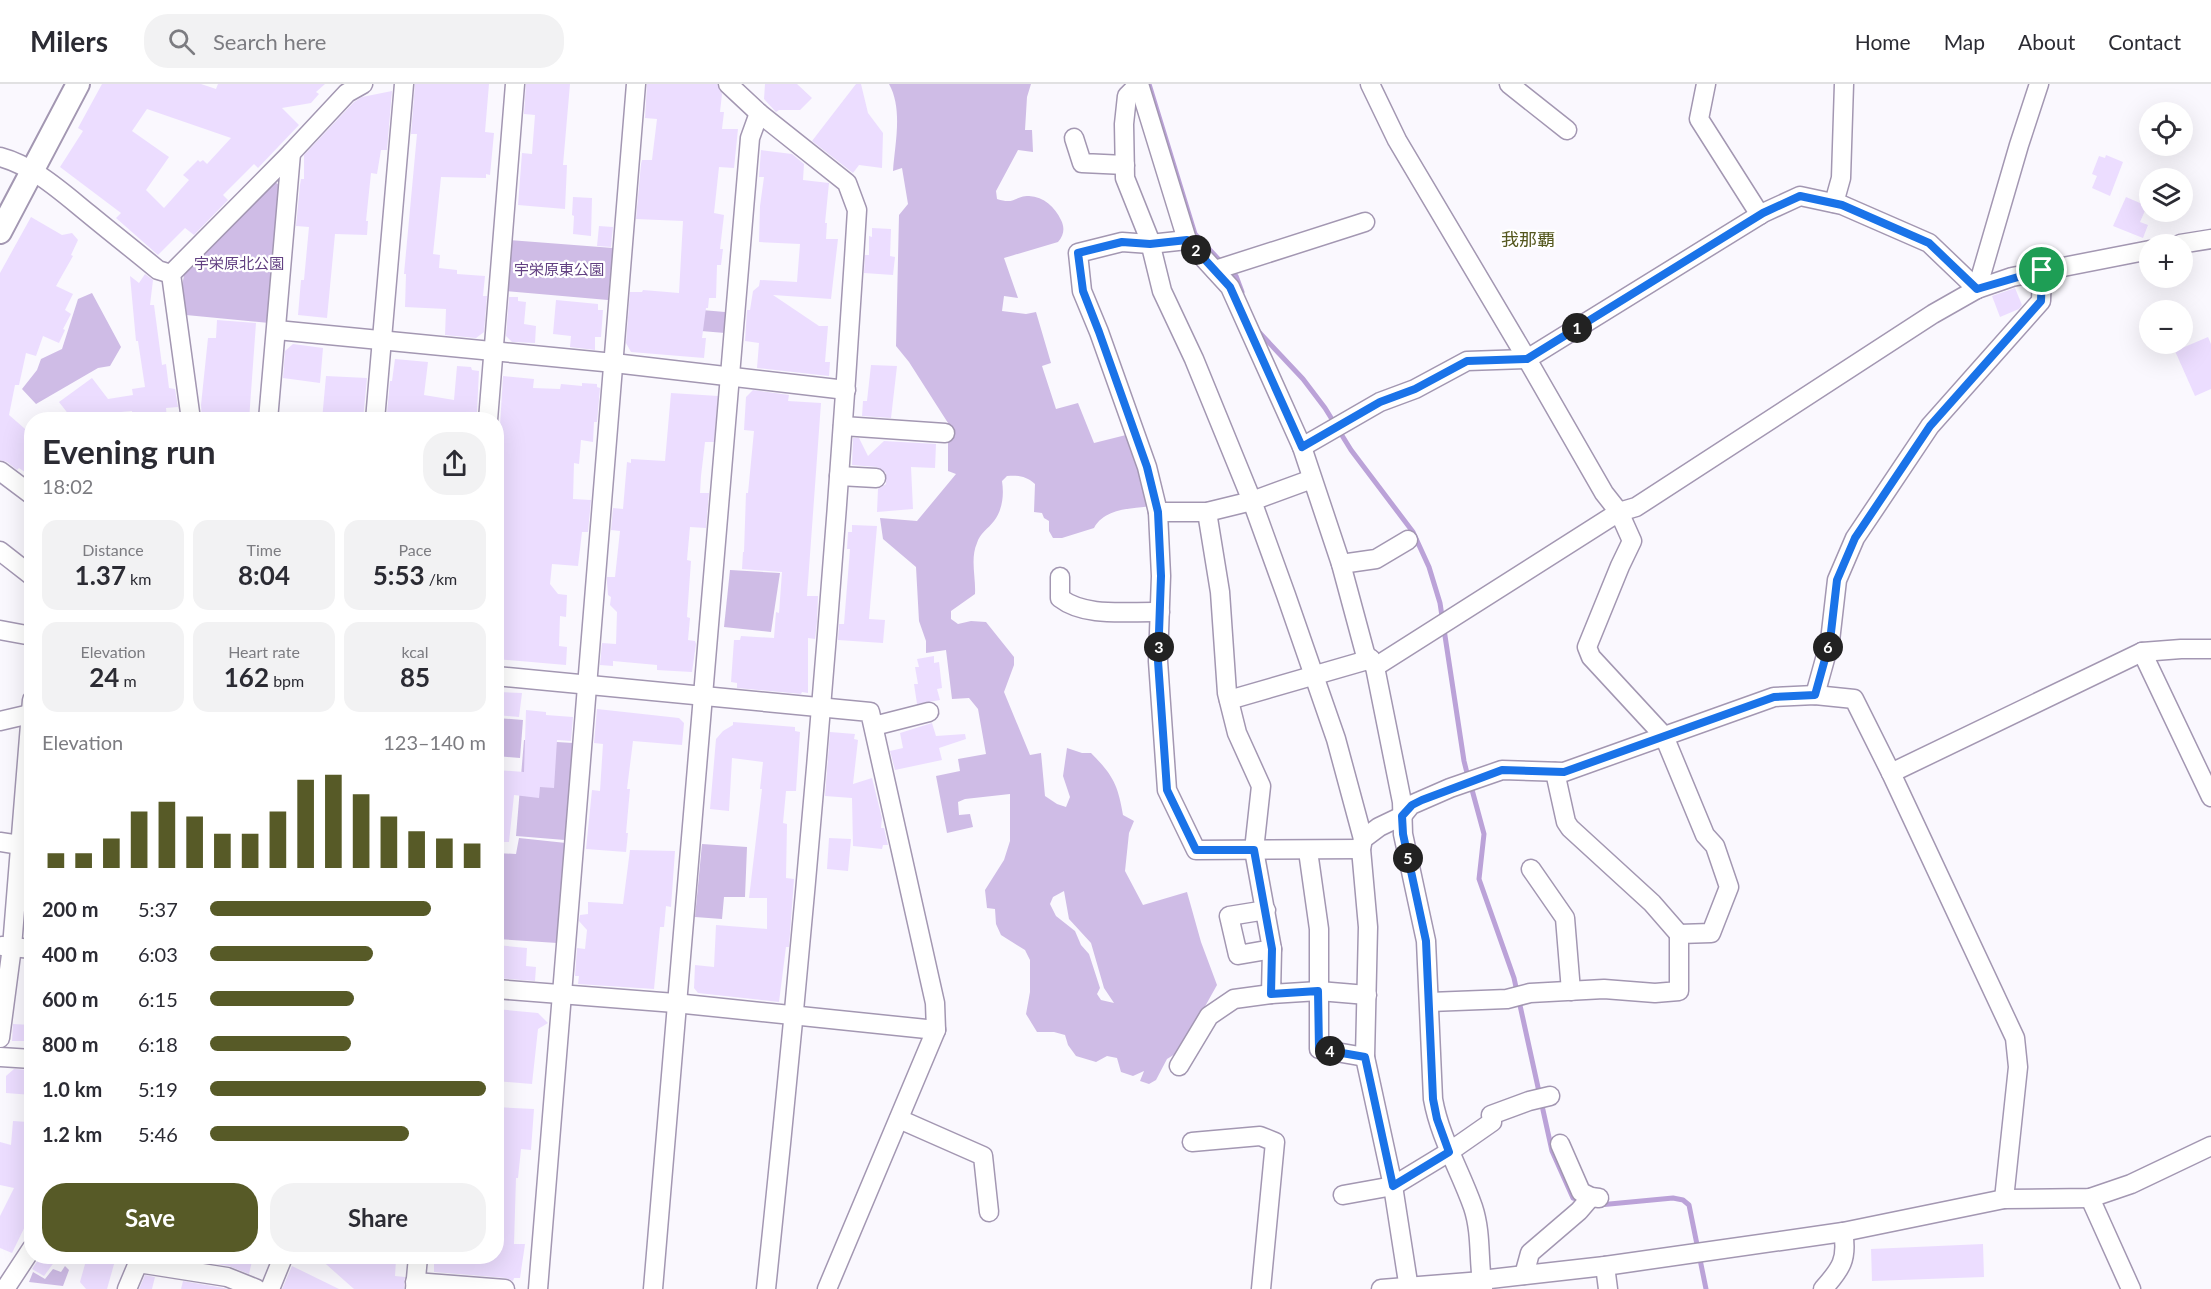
<!DOCTYPE html>
<meta charset="utf-8">
<style>
:root{--surface:#fff;--page:#f2f2f3;--text:#2b2b33;--muted:#7c7c81;--line:#e1e1e2;--accent:#575a27}
body{margin:0;font-family:Lato,"Noto Sans JP",sans-serif;background:var(--page);color:var(--text);height:100vh;display:flex;flex-direction:column;font-size:22px;white-space:nowrap}
*{box-sizing:border-box;margin:0}
p{font-size:20px;color:var(--muted)}
.icon{flex:none;width:33px;height:33px;fill:none;stroke:currentColor;stroke-width:2;stroke-linecap:round;stroke-linejoin:round}
.map{position:relative;flex:1;overflow:hidden}
.details{position:absolute;left:24px;top:328px;width:480px;height:852px;display:flex;flex-direction:column;background:var(--surface);border-radius:24px;box-shadow:0 6px 24px #0002}
.details>*{flex:none}
.tools{position:absolute;left:2139px;top:18px;display:grid;gap:12px}
.tools a{display:grid;place-items:center;width:54px;height:54px;border-radius:50%;background:var(--surface);box-shadow:0 6px 24px #0002;font-size:30px}
.pin{position:absolute;display:grid;place-items:center;width:51px;height:51px;color:#fff;margin:-26px;border:3px solid #fff;border-radius:50%;box-shadow:0 2px 6px #0007}
.km{position:absolute;width:30px;height:30px;margin:-15px;border-radius:50%;background:#222;color:#fff;font-size:16px;line-height:30px;text-align:center}
.round{display:grid;place-items:center;flex:none;width:63px;height:63px;border-radius:24px;background:var(--page)}
.headline{display:flex;align-items:center;justify-content:space-between;height:102px;padding:0 18px}
h1{font-size:33px;font-weight:700;line-height:45px}
.metrics{display:grid;grid-template-columns:repeat(3,1fr);gap:9px;height:102px;padding:6px 18px}
.metrics div{display:grid;align-content:center;border-radius:15px;background:var(--page);text-align:center}
.metrics b{font-size:26px;font-weight:700}
.metrics small{font-size:16px;font-weight:400}
.metrics p{font-size:16px}
.chart{height:168px;padding:12px 18px}
.chart p{display:flex;justify-content:space-between}
.chart svg{width:100%;height:108px;margin-top:6px;stroke:var(--accent);stroke-width:6}
.action{display:flex;gap:12px;margin-top:auto;padding:12px 18px}
.action a{flex:1;height:69px;border-radius:24px;background:var(--accent);color:#fff;font-size:24px;font-weight:700;line-height:69px;text-align:center}
.action a+a{background:var(--page);color:var(--text)}
ul{padding:0 18px;list-style:none;font-size:20px}
li{display:grid;grid-template-columns:96px 72px 1fr;align-items:center;height:45px}
li i{height:15px;border-radius:8px;background:var(--accent)}
header{display:flex;align-items:center;gap:36px;box-sizing:border-box;height:84px;padding:0 30px;background:var(--surface);border-bottom:2px solid var(--line)}
header strong{font-size:28px}
nav{display:flex;gap:33px;margin-inline-start:auto;font-size:21px}
.search{width:420px;height:54px;background:var(--page);display:flex;align-items:center;gap:15px;box-sizing:border-box;padding:0 21px;border-radius:24px;color:var(--muted);font-size:22px}
.map>svg:first-child{display:block}
</style>
<header>
<strong>Milers</strong>
<div class="search"><svg class="icon" aria-label="search" viewBox="0 0 24 24"><circle cx="10" cy="10" r="6"/><path d="M15 15l6 6"/></svg>Search here</div>
<nav><a>Home</a><a>Map</a><a>About</a><a>Contact</a></nav>
</header>
<div class="map">
<svg width="2211" height="1205" viewBox="0 0 2211 1205">
<rect width="100%" height="100%" fill="#faf8fe"/>
<g fill="#cfbce6" fill-rule="evenodd">
<path d="M 889,0 L 1031,0 L 1027,13 L 1025,46 L 1032,46 L 1033,68 L 1018,66 L 996,107 L 997,115 C 1015,121 1014,112 1029,112 C 1044,113 1055,123 1061,136 C 1065,144 1064,151 1058,158 L 1004,174 L 1018,214 L 1004,212 L 1002,227 L 1026,230 L 1036,228 L 1051,279 L 1042,282 L 1056,325 L 1078,319 L 1094,359 L 1130,350 L 1151,422 C 1130,425 1105,424 1094,444 L 1062,454 L 1053,454 L 1049,447 L 1049,437 L 1044,434 L 1042,429 L 1034,428 L 1035,400 C 1026,392 1018,391 1007,392 L 1002,397 C 1004,410 1003,425 994,437 C 988,445 980,449 977,459 C 970,475 976,493 975,510 L 951,527 L 951,535 L 958,540 L 971,537 L 986,538 L 1014,573 L 1014,581 L 1004,608 L 1030,671 L 1041,669 L 1045,712 L 1057,720 L 1066,723 L 1070,713 L 1063,692 L 1067,664 L 1082,669 L 1091,669 C 1113,691 1118,701 1123,731 L 1134,737 L 1129,749 L 1125,787 L 1143,821 L 1187,808 L 1201,858 L 1217,901 L 1180,967 L 1167,975 L 1156,996 L 1149,1000 L 1140,997 L 1144,987 L 1133,992 L 1121,988 L 1117,974 L 1107,972 L 1096,978 L 1076,972 L 1068,961 L 1065,951 L 1054,948 L 1037,948 L 1026,930 L 1030,908 L 1030,876 L 1025,866 L 1001,851 L 996,840 L 995,825 L 987,824 L 985,806 L 1004,776 L 1010,757 L 1010,710 L 965,715 L 958,718 L 959,731 L 970,730 L 973,743 L 947,749 L 936,692 L 960,687 L 958,675 L 986,670 L 978,625 L 969,614 L 952,615 L 946,566 L 926,569 L 926,557 L 919,537 L 916,483 L 883,455 L 880,434 L 917,437 L 956,390 L 948,387 L 948,339 L 909,278 L 896,262 L 899,131 L 908,120 L 902,84 L 893,87 C 895,59 903,25 889,0 ZM 1064,807 L 1069,835 L 1091,859 L 1104,904 L 1114,919 L 1101,916 L 1097,910 L 1100,904 L 1089,870 L 1081,861 L 1075,847 L 1056,832 L 1050,820 L 1053,813 Z"/>
<polygon points="274,97 280,102 269,239 186,231 182,202 185,186"/>
<polygon points="509,156 613,164 608,216 506,207"/>
<polygon points="92,209 121,263 110,282 98,284 36,320 22,305 37,286 41,275 62,265 78,215"/>
<polygon points="679,224 725,228 725,249 677,245"/>
<polygon points="730,486 780,489 771,548 724,543"/>
<polygon points="497,634 523,636 520,674 497,672"/>
<polygon points="524,656 573,659 565,756 516,752"/>
<polygon points="519,754 566,759 557,859 497,855 496,769 516,770"/>
<polygon points="702,760 747,763 745,813 724,813 722,835 695,833"/>
<polygon points="65,1182 69,1186 63,1202 29,1198 33,1188 45,1195 53,1185 61,1188"/>
</g>
<g fill="none" stroke-linecap="round" stroke-linejoin="round">
<g stroke="#bba2d8" stroke-width="5">
<polyline points="1149,0 1195,150 1222,179"/>
<polyline points="1229,185 1236,192 1242,208"/>
<polyline points="1258,247 1303,295 1325,324 1351,366 1413,448 1429,483 1440,519 1464,677 1468,693"/>
<polyline points="1471,702 1484,750 1479,795 1514,894 1552,1067 1573,1114 1582,1116"/>
<polyline points="1599,1121 1673,1114 1683,1116 1689,1121 1706,1205"/>
</g>
</g>
<g fill="#ecddff" fill-rule="evenodd">
<path d="M 102,0 L 201,0 L 216,5 L 218,0 L 325,0 L 316,8 L 319,10 L 311,19 L 282,24 L 299,41 L 258,84 L 254,80 L 223,111 L 228,116 L 194,151 L 185,144 L 158,171 L 116,134 L 121,129 L 60,83 L 83,47 L 78,44 ZM 147,25 L 231,54 L 207,80 L 203,76 L 200,78 L 198,76 L 183,91 L 189,96 L 164,124 L 146,106 L 169,73 L 132,47 Z"/>
<polygon points="415,0 489,0 485,48 494,49 490,91 486,90 486,94 441,93 433,170 440,171 439,184 457,186 457,190 485,192 483,212 487,212 484,248 476,254 445,251 446,225 405,223 406,190 404,190 417,50 411,50"/>
<polygon points="526,0 570,0 563,81 567,81 565,125 518,121 522,69 532,70 535,31 524,30"/>
<polygon points="647,0 717,0 722,10 720,28 724,28 722,45 738,45 734,84 719,83 714,129 724,131 720,165 723,165 721,181 717,181 716,214 709,214 708,224 706,224 702,254 706,254 704,274 631,268 626,259 630,208 642,208 643,206 679,209 683,137 636,135 641,80 642,76 652,76 657,35 645,34"/>
<polygon points="765,0 797,0 812,14 800,26 779,26 776,28 764,15"/>
<polygon points="856,0 861,0 868,29 883,49 882,84 859,81 853,89 812,57"/>
<polygon points="392,7 387,66 381,66 377,90 371,89 366,137 368,137 367,151 335,150 327,234 298,231 301,196 304,196 309,143 296,142 300,101 301,95 304,95 304,71 354,18 362,13"/>
<polygon points="761,66 792,70 804,80 803,96 829,99 825,139 827,139 826,155 838,155 831,215 773,211 819,242 828,242 825,278 830,278 829,292 757,284 759,259 745,257 747,226 750,226 753,207 759,202 760,196 797,198 800,160 759,158 760,122 764,93 759,93"/>
<polygon points="2106,71 2123,78 2110,112 2092,104 2097,92 2092,90 2099,72 2105,74"/>
<polygon points="573,113 592,114 591,152 573,150 574,132 572,131"/>
<polygon points="2126,113 2147,122 2140,138 2148,141 2143,154 2113,142"/>
<polygon points="31,133 62,151 72,149 78,156 71,171 73,172 56,202 73,210 65,226 71,230 63,245 65,246 59,259 43,252 36,272 26,269 19,301 15,301 9,331 32,351 32,393 19,384 17,386 7,378 0,376 0,189"/>
<polygon points="599,142 613,143 611,163 597,162"/>
<polygon points="872,144 891,145 890,172 895,173 893,191 864,189 865,171 869,171 869,152 872,153"/>
<polygon points="145,190 153,196 150,221 154,221 162,281 166,280 169,304 175,305 178,323 166,324 167,336 133,336 132,327 110,329 100,336 73,336 59,318 92,294 108,315 133,311 132,305 145,303 138,257 136,257 130,192 139,199"/>
<polygon points="2015,204 2022,221 2019,225 2000,233 1992,212"/>
<polygon points="509,213 518,213 518,217 526,218 524,240 536,242 535,259 512,258 506,252"/>
<polygon points="556,216 598,220 598,226 603,226 601,253 595,253 595,266 570,263 571,252 553,250"/>
<polygon points="217,236 256,239 249,336 202,336 201,321 208,254 216,254"/>
<polygon points="2208,253 2211,260 2211,305 2195,312 2175,267"/>
<polygon points="293,260 323,264 320,299 283,294 285,267"/>
<polygon points="395,275 428,278 424,311 454,316 457,282 471,283 472,286 479,287 477,328 473,328 472,336 391,336 391,329 387,329 390,297 392,297"/>
<polygon points="871,281 897,282 891,334 862,332 863,317 867,317"/>
<polygon points="326,292 367,294 363,336 322,336"/>
<polygon points="503,292 534,295 533,304 560,305 561,300 582,302 582,299 597,300 597,303 600,304 597,338 594,338 593,358 581,356 579,380 574,379 573,415 591,416 588,448 582,448 578,482 552,480 550,500 558,510 567,511 566,533 560,532 559,562 567,563 566,581 496,575 496,357 499,358"/>
<polygon points="753,306 789,311 788,317 821,319 807,512 818,512 817,538 815,555 808,554 808,609 802,608 801,610 737,604 737,599 731,598 734,556 740,556 741,552 774,554 776,528 779,529 782,488 742,485 743,468 744,468 746,409 748,409 754,347 744,346 746,313"/>
<polygon points="671,309 718,312 714,358 705,358 701,392 700,409 709,409 706,444 690,443 687,476 691,477 687,533 690,534 688,556 695,557 696,560 692,588 657,586 657,581 613,577 613,582 600,581 602,559 616,560 617,528 610,521 611,513 608,511 607,499 607,493 615,493 620,447 611,446 613,424 623,425 627,378 631,379 631,375 665,377"/>
<polygon points="853,354 859,354 868,372 884,357 936,360 935,384 911,383 913,425 877,428 878,405 886,400 886,389 877,383 852,381"/>
<polygon points="852,441 877,442 869,535 885,536 883,559 838,556 839,540 844,540 850,465 847,465 848,448 852,448"/>
<polygon points="934,572 934,579 939,578 942,604 937,605 940,616 917,620 914,600 918,600 915,583 919,583 917,575"/>
<polygon points="499,608 522,609 519,633 496,631 496,611 499,611"/>
<polygon points="597,625 679,634 684,639 682,661 633,657 627,705 630,705 626,749 628,749 626,768 586,765 592,706 600,707 603,660 594,659"/>
<polygon points="526,626 546,628 546,631 573,633 571,657 557,656 554,704 540,703 539,714 514,711 509,758 496,758 496,686 524,688"/>
<polygon points="733,638 795,643 795,647 800,648 796,707 786,707 783,739 787,740 786,794 794,795 789,863 786,863 779,918 698,909 694,904 695,881 714,883 716,841 767,845 767,814 749,814 762,705 760,705 763,678 732,674 729,727 710,725 716,655 723,647 733,641"/>
<polygon points="932,639 936,652 965,650 966,655 939,664 942,676 895,686 890,667 903,664 900,649"/>
<polygon points="830,648 855,650 854,655 858,656 853,700 872,694 882,734 881,744 884,744 888,761 883,761 882,765 853,762 852,714 825,712"/>
<polygon points="829,754 851,755 848,787 827,785"/>
<polygon points="630,766 675,767 671,823 666,822 664,843 660,843 654,905 578,900 579,892 575,892 577,864 585,865 587,846 579,837 580,831 588,830 588,818 623,820"/>
<polygon points="496,861 527,864 526,882 536,883 535,897 496,894"/>
<polygon points="496,925 538,929 548,939 538,945 532,1000 496,997 498,939 496,939"/>
<polygon points="13,940 32,941 32,957 12,957"/>
<polygon points="14,985 32,986 32,1011 6,1009 6,992"/>
<polygon points="496,1023 534,1025 531,1066 521,1065 518,1094 516,1094 514,1160 525,1160 520,1194 514,1194 513,1197 506,1194 434,1188 434,1173 496,1173"/>
<polygon points="13,1037 28,1038 29,1042 32,1042 32,1128 12,1169 0,1164 0,1132 14,1104 0,1101 0,1058 11,1061"/>
<polygon points="1983,1160 1984,1193 1872,1197 1871,1165"/>
<polygon points="40,1173 58,1173 44,1192 32,1185"/>
<polygon points="87,1173 116,1173 107,1205 86,1205 80,1198"/>
<polygon points="193,1173 253,1173 249,1190 229,1182 191,1176"/>
<polygon points="318,1173 385,1173 385,1175 396,1176 395,1192 405,1193 404,1205 354,1205"/>
<polygon points="292,1182 339,1205 282,1205"/>
<polygon points="145,1191 155,1193 152,1205 139,1205"/>
<polygon points="183,1197 224,1204 227,1205 181,1205"/>
</g>
<g fill="none" stroke-linecap="round" stroke-linejoin="round">
<defs>
<g id="minor">
<path d="M 728,0 L 759,29 L 847,99 L 857,126 C 835,487 804,846 766,1205"/>
<path d="M 1139,0 L 1187,156 L 1230,203 L 1302,363 L 1341,480 L 1365,569 L 1375,583 L 1402,718 L 1403,750 L 1426,857 L 1433,1015 C 1440,1054 1460,1086 1473,1123 C 1482,1150 1478,1178 1483,1205"/>
<polyline points="1139,0 1127,12 1124,40 1125,94 1149,154 1162,207 1194,275 1252,417 1286,511 1336,655 1363,755"/>
<polyline points="1370,0 1397,56 1527,275 1604,409 1619,428 1632,457 1620,482 1587,563 1591,573 1664,652 1705,751 1715,762 1729,803 1711,849 1679,850 1679,907 1655,909 1604,905 1530,909 1507,915 1430,918"/>
<polyline points="1509,0 1567,46"/>
<polyline points="1706,0 1699,35 1760,131"/>
<polyline points="1074,54 1082,79 1125,81"/>
<path d="M 0,73 C 34,82 63,109 89,130 C 112,149 135,167 158,186 L 171,190"/>
<polyline points="1834,119 1841,94 1844,0"/>
<polyline points="2180,160 2211,155"/>
<polyline points="1215,186 1365,138"/>
<polyline points="1977,205 2019,61 2039,0"/>
<polyline points="277,246 614,279 846,306"/>
<polyline points="191,336 171,190 291,69 347,9 363,0"/>
<polyline points="268,336 291,69"/>
<polyline points="375,336 404,0"/>
<polyline points="488,336 515,0"/>
<polyline points="843,342 945,349"/>
<polyline points="1302,363 1380,318 1415,305 1467,277 1527,275 1763,129 1800,112 1842,121 1929,159 1977,205"/>
<polyline points="0,387 32,411"/>
<polyline points="839,392 876,394"/>
<polyline points="1312,395 1252,417 1207,428 1158,428 1161,492 1158,577 1167,706 1196,766 1361,765"/>
<polyline points="1158,428 1147,383 1099,248 1082,207 1078,169 1122,158 1150,160 1187,156"/>
<polyline points="1207,428 1220,508 1227,609 1237,649 1261,702 1254,766 1272,865 1238,871 1229,832 1266,826"/>
<polyline points="0,467 32,492"/>
<polyline points="1341,480 1376,475 1408,456"/>
<path d="M 1060,493 L 1060,514 C 1086,534 1128,527 1160,528"/>
<polyline points="0,546 32,552"/>
<polyline points="2142,568 2211,713"/>
<polyline points="1375,583 1619,428 1636,423 1933,230 1977,205 2012,193 2150,166"/>
<polyline points="496,592 870,628 935,919 936,946 827,1205"/>
<polyline points="1815,611 1830,557 1837,496 1855,454 1930,342 2041,217 2042,186"/>
<polyline points="1229,616 1371,575"/>
<polyline points="0,637 30,630"/>
<polyline points="874,642 929,628"/>
<polyline points="1555,688 1566,738 1570,744 1652,819 1679,850"/>
<polyline points="1891,689 2142,568 2181,565 2211,565"/>
<polyline points="0,758 20,761"/>
<polyline points="1308,767 1319,845 1319,965 1365,973"/>
<polyline points="1531,785 1565,834 1571,907"/>
<polyline points="2,862 32,865"/>
<polyline points="1272,865 1271,910 1319,907 1367,911"/>
<polyline points="496,905 675,919 936,946"/>
<polyline points="0,954 12,863 32,616"/>
<polyline points="0,973 32,975"/>
<polyline points="1179,982 1209,932 1234,915 1271,910"/>
<polyline points="899,1035 983,1072 989,1128"/>
<polyline points="1192,1058 1260,1052 1275,1058 1261,1205"/>
<polyline points="1560,1060 1581,1108 1591,1113 1599,1114"/>
<polyline points="1343,1111 1393,1102 1449,1068 1492,1038 1491,1031 1529,1017 1550,1012"/>
<polyline points="2090,1114 2131,1205"/>
<polyline points="1605,1182 1608,1205"/>
<polyline points="1524,1191 1530,1169 1579,1127 1591,1113"/>
<polyline points="1490,1195 1605,1182 1843,1148 2004,1115 2090,1114 2131,1100 2211,1062"/>
<polyline points="415,1198 505,1205"/>
<polyline points="5,1205 32,1164"/>
<polyline points="127,1205 138,1179 227,1193 257,1205"/>
<polyline points="270,1205 283,1173"/>
<polyline points="415,1205 418,1173"/>
<polyline points="538,1205 636,0"/>
<path d="M 653,1205 C 683,821 720,438 750,54 L 759,29"/>
<polyline points="1381,1205 1482,1197"/>
<polyline points="1409,1205 1393,1102 1365,973 1368,843 1361,765 1363,755 1379,743 1402,732 1411,721 1450,704 1502,686 1564,688 1774,613 1815,611 1854,615 1891,689 2015,954 2018,983 2004,1115"/>
<path d="M 1823,1205 C 1841,1185 1848,1175 1843,1148"/>
</g>
<polyline id="tertiary" points="0,148 78,0"/>
</defs>
<use href="#minor" stroke="#a397b2" stroke-width="21"/>
<use href="#tertiary" stroke="#a397b2" stroke-width="26"/>
<use href="#minor" stroke="#fff" stroke-width="18"/>
<use href="#tertiary" stroke="#fff" stroke-width="22"/>
</g>
<g fill="none" stroke-linecap="round" stroke-linejoin="round">
<defs>
<polygon id="route" points="1800,112 1842,121 1929,159 1977,205 2042,186 2041,217 1930,342 1855,454 1837,496 1830,557 1815,611 1774,613 1564,688 1502,686 1422,716 1412,721 1402,732 1403,750 1426,857 1433,1015 1437,1035 1449,1068 1393,1102 1365,973 1319,965 1318,907 1271,910 1272,865 1254,766 1196,766 1167,706 1158,577 1161,492 1158,428 1147,383 1099,248 1083,207 1078,169 1122,158 1150,160 1187,156 1230,203 1302,363 1380,318 1415,305 1467,277 1527,275 1763,129"/>
</defs>
<use href="#route" stroke="#fff" stroke-width="12"/>
<use href="#route" stroke="#1a73e8" stroke-width="8"/>
</g>
<g text-anchor="middle" stroke-width="4.5" stroke-linejoin="round" paint-order="stroke">
<g font-size="15" fill="#624082" stroke="#fff">
<text x="239" y="185">宇栄原北公園</text>
<text x="559" y="191">宇栄原東公園</text>
</g>
<g font-size="18" fill="#54571d" stroke="#fff">
<text x="1528" y="162">我那覇</text>
</g>
</g>
</svg>
<div class="tools">
<a><svg class="icon" aria-label="locate" viewBox="0 0 24 24"><circle cx="12" cy="12" r="6"/><path d="M12 2v4M12 18v4M2 12h4M18 12h4"/></svg></a>
<a><svg class="icon" aria-label="layers" viewBox="0 0 24 24"><path d="M12 4l9 5-9 5-9-5zM3 14l9 5 9-5"/></svg></a>
<a>+</a>
<a>−</a>
</div>
<div class="pin" style="left:2042px;top:186px;background:#1e9e55"><svg class="icon" aria-label="arrive" viewBox="0 0 24 24"><path d="M6 21V4h12l-3 4 3 4H6"/></svg></div>
<b class="km" style="left:1577px;top:244px">1</b>
<b class="km" style="left:1196px;top:166px">2</b>
<b class="km" style="left:1159px;top:563px">3</b>
<b class="km" style="left:1330px;top:967px">4</b>
<b class="km" style="left:1408px;top:774px">5</b>
<b class="km" style="left:1828px;top:563px">6</b>
<section class="details">
<div class="headline"><div><h1>Evening run</h1><p>18:02</p></div><a class="round"><svg class="icon" aria-label="share" viewBox="0 0 24 24"><path d="M12 15V3M7 8l5-5 5 5M5 13v7h14v-7"/></svg></a></div>
<div class="metrics">
<div><p>Distance</p><b>1.37<small> km</small></b></div>
<div><p>Time</p><b>8:04</b></div>
<div><p>Pace</p><b>5:53<small> /km</small></b></div>
</div>
<div class="metrics">
<div><p>Elevation</p><b>24<small> m</small></b></div>
<div><p>Heart rate</p><b>162<small> bpm</small></b></div>
<div><p>kcal</p><b>85</b></div>
</div>
<div class="chart"><p><span>Elevation</span>123–140 m</p>
<svg viewBox="0 0 160 44" preserveAspectRatio="none"><path d="M5 44V38M15 44V38M25 44V32M35 44V21M45 44V17M55 44V23M65 44V30M75 44V30M85 44V21M95 44V8M105 44V6M115 44V14M125 44V23M135 44V29M145 44V32M155 44V34"/></svg>
</div>
<ul>
<li><b>200 m</b>5:37<i style="width:80%"></i></li>
<li><b>400 m</b>6:03<i style="width:59%"></i></li>
<li><b>600 m</b>6:15<i style="width:52%"></i></li>
<li><b>800 m</b>6:18<i style="width:51%"></i></li>
<li><b>1.0 km</b>5:19<i style="width:100%"></i></li>
<li><b>1.2 km</b>5:46<i style="width:72%"></i></li>
</ul>
<div class="action"><a>Save</a><a>Share</a></div>
</section>
</div>
